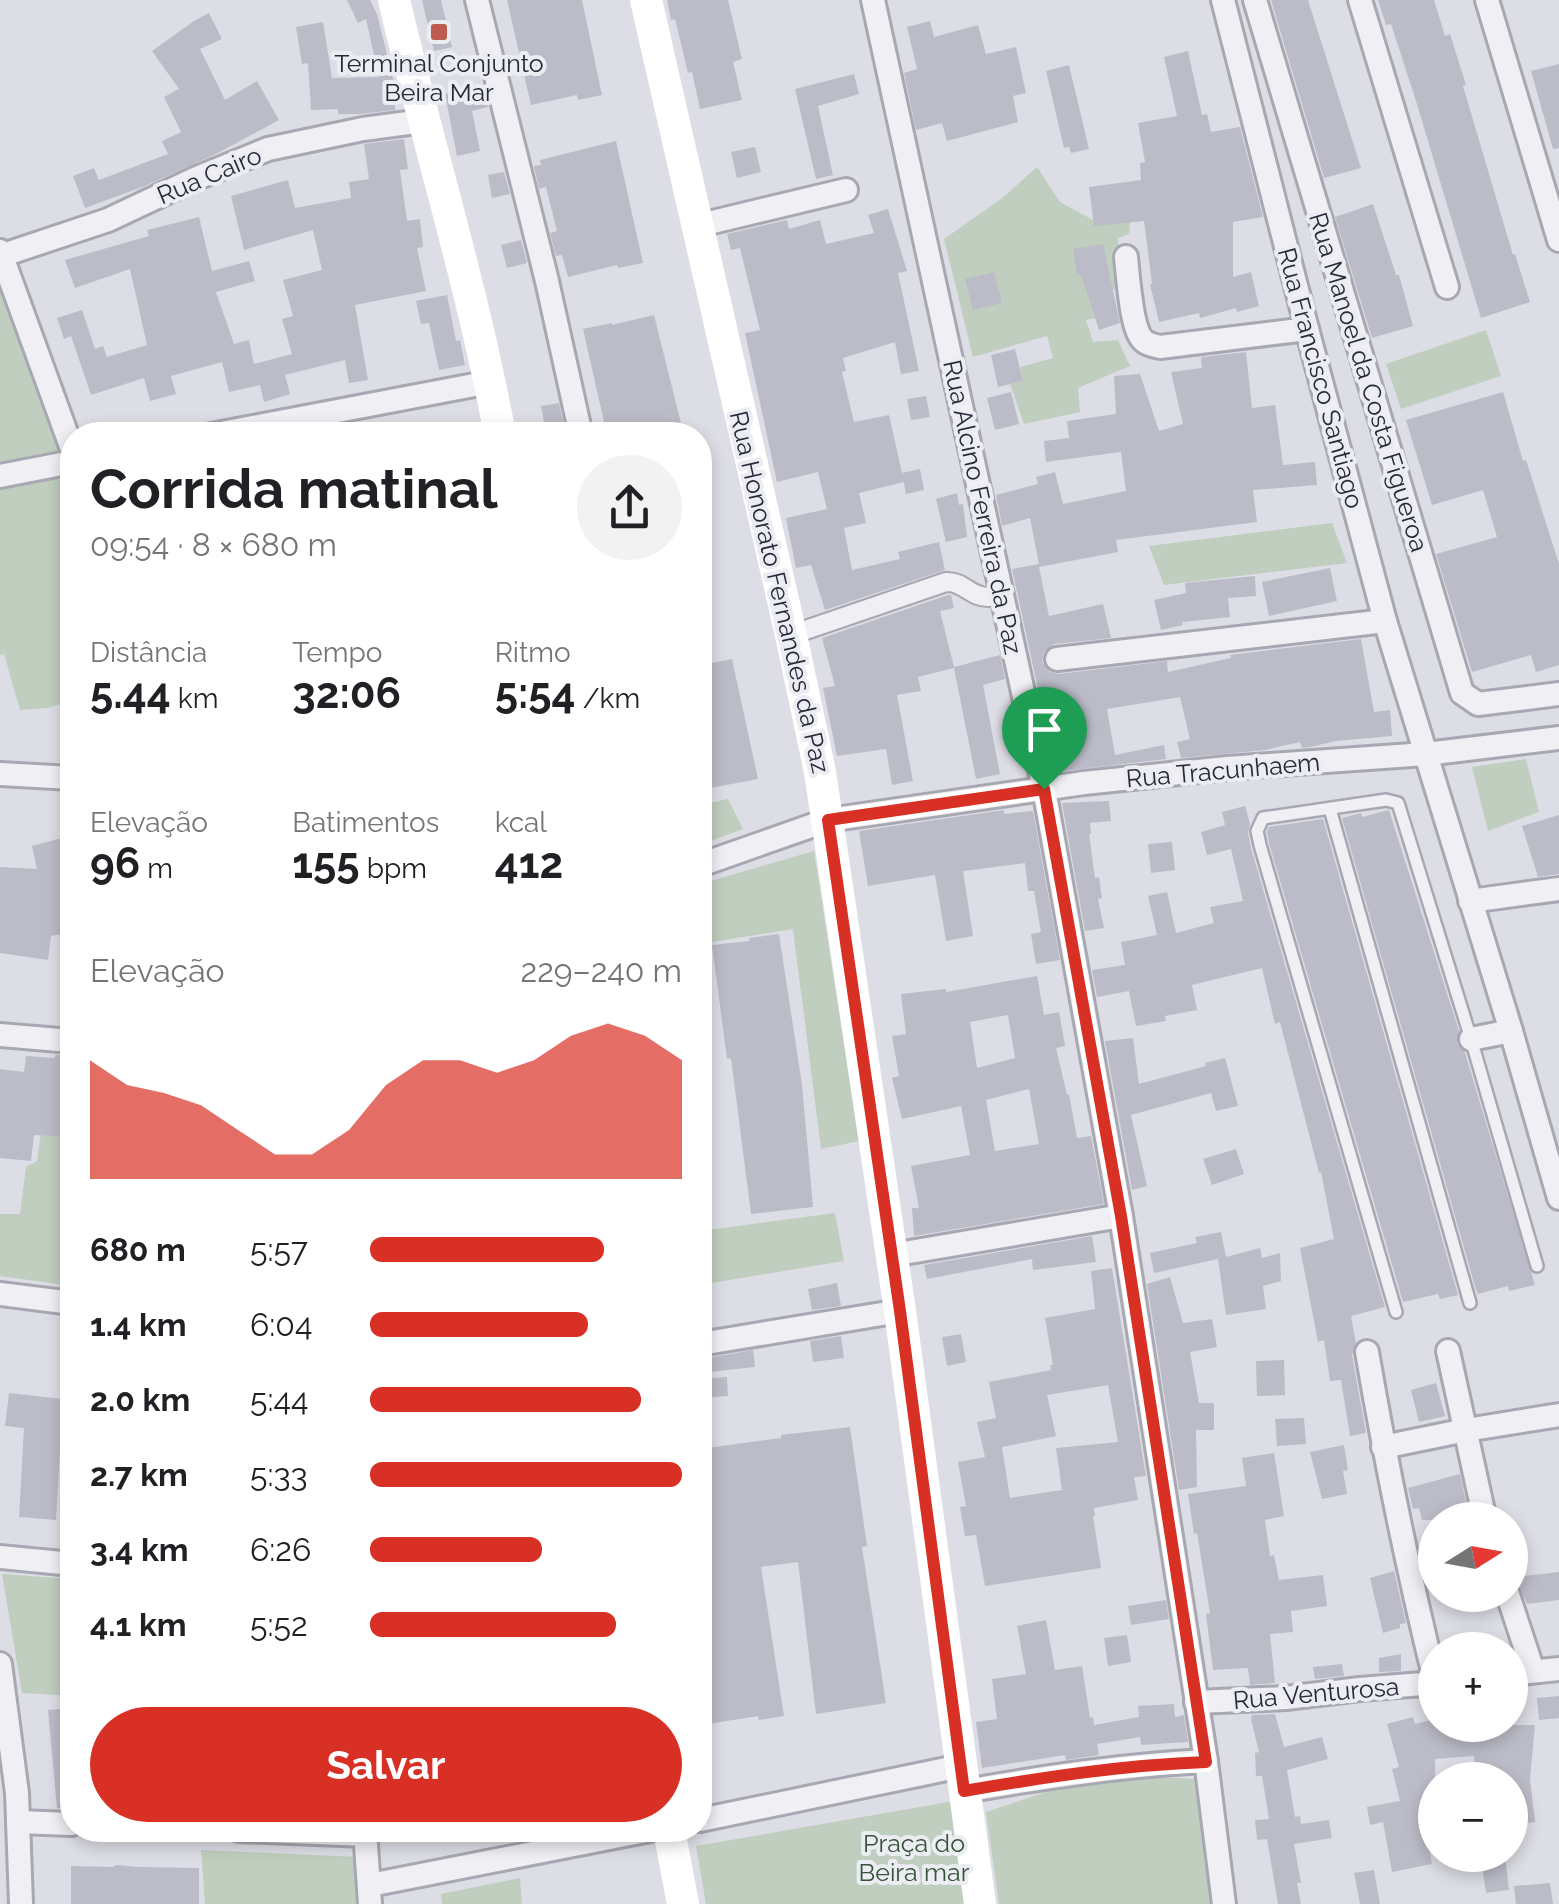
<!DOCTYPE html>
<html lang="pt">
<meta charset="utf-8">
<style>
:root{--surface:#fff;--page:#f2f2f2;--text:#202124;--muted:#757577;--accent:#d93025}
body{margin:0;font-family:Raleway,sans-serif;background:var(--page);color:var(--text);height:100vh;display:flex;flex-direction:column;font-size:38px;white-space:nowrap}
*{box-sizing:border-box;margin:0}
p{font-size:32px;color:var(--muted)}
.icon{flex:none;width:55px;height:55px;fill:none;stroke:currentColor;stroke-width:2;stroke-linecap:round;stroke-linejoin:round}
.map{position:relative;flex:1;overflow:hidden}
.panel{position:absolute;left:60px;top:422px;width:652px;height:1420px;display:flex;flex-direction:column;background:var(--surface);border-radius:40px;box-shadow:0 5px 15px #0003}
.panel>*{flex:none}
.needle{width:65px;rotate:79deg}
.controls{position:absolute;left:1418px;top:1502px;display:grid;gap:20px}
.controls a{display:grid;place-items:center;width:110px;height:110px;border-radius:50%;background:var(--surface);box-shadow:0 5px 15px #0003;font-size:50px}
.pin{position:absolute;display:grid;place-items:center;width:85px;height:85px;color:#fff;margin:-102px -42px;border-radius:50% 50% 50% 0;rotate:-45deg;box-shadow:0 0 10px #0007}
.pin .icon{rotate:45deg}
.round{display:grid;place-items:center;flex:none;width:105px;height:105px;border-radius:52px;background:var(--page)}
.overview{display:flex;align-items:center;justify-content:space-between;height:170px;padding:0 30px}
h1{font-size:55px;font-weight:700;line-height:75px}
.figures{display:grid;grid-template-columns:repeat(3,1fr);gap:15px;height:170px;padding:10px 30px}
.figures div{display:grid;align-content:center}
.figures b{font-size:42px;font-weight:700}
.figures small{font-size:28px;font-weight:400}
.figures p{font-size:28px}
.chart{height:280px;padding:20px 30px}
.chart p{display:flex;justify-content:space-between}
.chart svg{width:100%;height:180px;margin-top:10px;fill:var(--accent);opacity:.7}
.button{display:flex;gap:20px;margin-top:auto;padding:20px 30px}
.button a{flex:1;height:115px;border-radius:60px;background:var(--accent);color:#fff;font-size:40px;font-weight:700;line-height:115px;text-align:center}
ul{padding:0 30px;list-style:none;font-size:32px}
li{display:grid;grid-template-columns:160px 120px 1fr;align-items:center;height:75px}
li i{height:25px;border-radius:12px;background:var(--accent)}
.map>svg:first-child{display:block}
</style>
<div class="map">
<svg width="1559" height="1904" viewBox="0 0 1559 1904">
<rect width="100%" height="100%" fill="#dddee5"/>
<g fill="#bfcebf">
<polygon points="1037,167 1060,202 1093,220 1131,213 1129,234 1118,238 1119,288 1088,296 1095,318 1086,320 1093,342 1118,340 1130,366 1078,388 1080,412 1024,424 1010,384 1023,381 1020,367 1053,358 1047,336 973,357 944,239 1001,199"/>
<polygon points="0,279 64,455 0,468"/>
<polygon points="1486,330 1501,376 1401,409 1386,364"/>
<polygon points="72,471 72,700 48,708 20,710 4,654 0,655 0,483"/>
<polygon points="1332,523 1347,563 1164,585 1149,546"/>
<polygon points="1526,759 1539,812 1488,831 1472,767"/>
<polygon points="728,799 743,829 700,845 700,805"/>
<polygon points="814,851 859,1141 821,1149 793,929 700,944 700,884"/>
<polygon points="48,1079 72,1083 72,1286 0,1276 0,1214 20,1214 26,1167 37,1161"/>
<polygon points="835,1213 844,1261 700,1285 700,1231"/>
<polygon points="2,1574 72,1579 72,1696 22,1693"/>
<polygon points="1150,1777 1197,1779 1215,1904 999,1904 986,1812 1071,1784"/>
<polygon points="954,1801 969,1904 706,1904 696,1846"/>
<polygon points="201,1850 359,1857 360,1904 205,1904"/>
<polygon points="520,1878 522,1904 442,1904 441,1894"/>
</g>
<g fill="#bbbcc7" fill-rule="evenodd">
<polygon points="347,0 370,0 377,14 395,87 395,110 360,114 338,114 338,109 311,110 308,63 302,64 296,27 323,22 332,78 379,77 366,19 358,23"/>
<polygon points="422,0 441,0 452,47 434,51"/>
<polygon points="507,0 582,0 602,95 578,100 577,95 531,105"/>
<polygon points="667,0 728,0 742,59 733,62 742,100 700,109 692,72 688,73 675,19 671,20"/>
<polygon points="1271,0 1308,0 1361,168 1324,178"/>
<polygon points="1378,0 1434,0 1445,36 1450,34 1466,85 1463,86 1513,255 1515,254 1530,302 1481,318 1416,101 1391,24 1386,25"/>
<polygon points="209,13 222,39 200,49 225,100 257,81 279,120 216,154 145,186 85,208 73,176 94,168 99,180 168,154 162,141 181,132 164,97 179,89 152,51 194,21"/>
<polygon points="930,21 934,37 978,25 986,54 1016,47 1026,93 1013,96 1018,122 947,141 942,123 916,130 904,73 917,69 907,27"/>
<polygon points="1188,51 1202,115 1207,114 1211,132 1240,127 1263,217 1233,222 1233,277 1251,272 1259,306 1237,312 1236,308 1200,318 1199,313 1159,322 1150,284 1152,284 1144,221 1094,226 1089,187 1141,180 1140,163 1145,162 1138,123 1177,116 1164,57"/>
<polygon points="1559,64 1559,148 1553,149 1531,71"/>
<polygon points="1069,65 1089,149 1071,153 1069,147 1064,148 1046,71"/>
<polygon points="854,74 859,94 818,106 833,175 816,179 795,89"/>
<polygon points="483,87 488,107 472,111 480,151 457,156 445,94"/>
<polygon points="404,139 408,169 400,170 407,221 420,219 423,247 417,248 426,291 355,305 368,380 349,383 345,360 285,375 290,394 264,402 260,385 229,392 222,362 171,376 176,394 150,401 144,378 91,395 71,336 64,339 57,318 82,310 95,349 103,346 107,357 147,345 130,269 75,288 65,260 149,236 147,230 199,217 212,271 249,261 255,281 216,292 234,344 249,340 254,364 292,354 282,319 293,316 283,280 322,270 313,230 244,250 231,196 288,180 295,208 351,198 349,182 369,179 364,144"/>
<polygon points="616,141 643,263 618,268 617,265 568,277 562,255 556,256 550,233 557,231 546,187 539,189 534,166 541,165 540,160"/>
<polygon points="755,147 761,172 737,178 731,152"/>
<polygon points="504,172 510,194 492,198 488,175"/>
<polygon points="1373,204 1396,275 1399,275 1413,326 1372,338 1335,217"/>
<polygon points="888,209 907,271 898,273 919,371 901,374 895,342 843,358 846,371 842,372 854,422 889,415 904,482 859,493 866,523 844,528 852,570 900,559 898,552 939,542 945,570 825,610 811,565 796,568 786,518 827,509 818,472 777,482 745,333 760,330 740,248 731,250 727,234 787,220 789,229 820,220 826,244 874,233 868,215"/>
<polygon points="521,240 527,263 507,268 501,245"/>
<polygon points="1103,244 1120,323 1099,330 1081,275 1077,275 1073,249"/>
<polygon points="994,272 1002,303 973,310 965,279"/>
<polygon points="447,295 456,341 460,340 465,365 439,370 429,323 421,324 416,301"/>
<polygon points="654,315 684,435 607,435 583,329 612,323 612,325"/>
<polygon points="1015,349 1023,381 998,387 991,355"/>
<polygon points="1246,352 1252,408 1275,405 1283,465 1315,462 1317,485 1253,490 1257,522 1116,540 1118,552 1039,567 1049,616 1103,604 1111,638 1054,644 1044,652 1042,662 1050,672 1058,674 1167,661 1168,672 1231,658 1230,655 1361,639 1374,712 1390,710 1392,736 1335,741 1311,747 1302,748 1300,742 1265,750 1181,758 1177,742 1190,739 1180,697 1107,709 1115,755 1164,745 1166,759 1056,772 1012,569 1039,564 1030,518 1002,526 996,495 1038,484 1036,477 1055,472 1063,504 1126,491 1121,452 1046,462 1044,441 1069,438 1067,421 1116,414 1114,376 1140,374 1159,431 1183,424 1171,372 1202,368 1201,357"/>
<polygon points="1011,392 1019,424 995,430 987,398"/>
<polygon points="1503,392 1523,461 1526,460 1559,564 1559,665 1536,672 1531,655 1472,672 1436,554 1497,537 1483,490 1432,505 1406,420"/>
<polygon points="926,396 930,417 911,420 907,399"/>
<polygon points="559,403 565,430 546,433 541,406"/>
<polygon points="920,469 924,490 906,494 902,473"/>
<polygon points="957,493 959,505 963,504 967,537 946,542 936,499"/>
<polygon points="1330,568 1337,601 1269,616 1262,582"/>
<polygon points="1255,576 1256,596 1228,598 1230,617 1182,622 1183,625 1161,630 1154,600 1186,593 1185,583"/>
<polygon points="948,595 951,595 954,608 940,611 954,667 1000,655 1005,679 983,685 1000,774 976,779 954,668 918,677 921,691 897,695 913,781 892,785 886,749 837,756 823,688 835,686 822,638"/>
<polygon points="732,659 758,779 700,790 700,665"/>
<polygon points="1109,801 1111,821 1090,823 1091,834 1089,834 1095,878 1099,877 1102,898 1098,899 1104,928 1085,931 1062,803"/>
<polygon points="1245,806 1250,824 1248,833 1251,848 1385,1307 1351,1316 1356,1343 1352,1355 1366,1433 1350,1436 1341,1380 1330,1381 1324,1340 1318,1342 1300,1248 1334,1239 1321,1172 1319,1173 1280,1022 1275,1024 1262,968 1192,985 1197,1010 1165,1016 1166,1021 1136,1026 1129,991 1097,997 1092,970 1125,965 1121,942 1157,935 1148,896 1167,892 1176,933 1214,923 1210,907 1243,901 1231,849 1207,855 1201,832 1225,825 1222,812"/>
<polygon points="1004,810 1004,814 1033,811 1060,960 1036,964 1031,934 1041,932 1034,891 1028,891 1025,863 963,871 973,936 946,941 935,875 868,886 859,831"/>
<polygon points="1389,810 1459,1031 1457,1043 1465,1053 1535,1285 1509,1291 1508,1286 1478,1294 1476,1290 1342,818 1361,813 1362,817"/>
<polygon points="1559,815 1559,874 1538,877 1522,826"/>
<polygon points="1323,819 1458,1295 1440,1299 1438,1294 1403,1302 1269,843 1267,832 1269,827"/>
<polygon points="69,836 72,850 72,932 51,936 48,960 0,953 0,867 37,869 32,846"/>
<polygon points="1172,842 1175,870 1151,873 1148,844"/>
<polygon points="779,934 802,1085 813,1207 751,1214 731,1058 727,1059 712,945 750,941 749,938"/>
<path d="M 1037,976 L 1044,1015 L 1059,1012 L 1065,1046 L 1056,1048 L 1067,1095 L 1069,1094 L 1077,1138 L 1091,1136 L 1104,1204 L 914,1236 L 912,1208 L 919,1208 L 911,1166 L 970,1155 L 961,1106 L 902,1119 L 892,1078 L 899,1076 L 892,1036 L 906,1034 L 901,994 L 946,989 L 946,992 ZM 1008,1015 L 1015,1058 L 977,1068 L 970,1022 ZM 1029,1089 L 1039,1144 L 995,1151 L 986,1100 Z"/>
<polygon points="1133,1038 1139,1084 1206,1066 1205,1063 1225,1058 1238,1106 1216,1111 1211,1093 1131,1115 1147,1186 1132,1190 1105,1041"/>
<polygon points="55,1055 72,1056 72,1137 34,1135 31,1161 0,1158 0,1069 24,1072 26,1056 55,1058"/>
<polygon points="1236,1149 1244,1174 1212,1185 1203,1159"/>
<polygon points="1221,1232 1226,1257 1260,1248 1262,1258 1280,1253 1281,1281 1263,1286 1266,1309 1226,1315 1218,1259 1154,1273 1150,1253 1197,1243 1195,1237"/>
<polygon points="1092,1236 1096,1262 1033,1270 1032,1259 927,1279 924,1265"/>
<path d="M 1112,1268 L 1146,1476 L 1134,1477 L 1138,1500 L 1094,1508 L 1095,1515 L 1093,1516 L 1101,1568 L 985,1586 L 976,1535 L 965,1536 L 960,1507 L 966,1506 L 958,1462 L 985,1457 L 977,1422 L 996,1418 L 989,1382 L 1051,1370 L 1050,1365 L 1053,1365 L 1045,1318 L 1095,1309 L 1091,1271 ZM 1108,1385 L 1118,1442 L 1056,1448 L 1062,1490 L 1010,1498 L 1002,1447 L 1056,1436 L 1047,1395 Z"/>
<polygon points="1170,1277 1183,1323 1212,1319 1217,1347 1190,1352 1199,1403 1214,1403 1214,1430 1196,1430 1197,1487 1179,1490 1147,1284"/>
<polygon points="837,1283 841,1306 812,1310 808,1289"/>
<polygon points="961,1334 966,1362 947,1366 942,1337"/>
<polygon points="841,1336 844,1358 813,1362 810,1341"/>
<polygon points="753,1350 755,1367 709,1372 708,1358"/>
<polygon points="1284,1360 1285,1395 1257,1396 1256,1361"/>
<polygon points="727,1377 728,1396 700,1398 700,1379"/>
<polygon points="1436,1383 1445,1416 1419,1422 1411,1390"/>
<polygon points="9,1393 72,1400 72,1433 61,1432 56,1520 19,1517 24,1428 5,1426"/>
<polygon points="1304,1418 1306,1444 1277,1446 1275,1419"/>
<polygon points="850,1427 867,1546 862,1547 886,1703 816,1714 798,1562 761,1567 784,1716 759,1720 758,1716 708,1724 700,1669 700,1449 781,1438 781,1435"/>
<polygon points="1344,1445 1348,1470 1343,1471 1347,1494 1322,1499 1310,1452"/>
<polygon points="1274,1453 1284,1516 1265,1520 1270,1556 1274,1555 1279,1580 1323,1575 1327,1606 1291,1611 1293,1632 1270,1634 1275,1683 1250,1685 1248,1668 1213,1670 1206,1614 1210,1613 1197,1533 1194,1534 1188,1494 1246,1486 1242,1458"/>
<polygon points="1460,1474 1470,1520 1422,1520 1419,1508 1413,1509 1408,1488"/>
<polygon points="1435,1562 1435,1583 1428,1585 1424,1565"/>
<polygon points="1394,1571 1406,1623 1400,1624 1400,1628 1383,1633 1370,1578"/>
<polygon points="1559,1572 1559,1600 1527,1604 1515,1577"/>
<polygon points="1166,1600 1169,1619 1131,1625 1128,1606"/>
<polygon points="1046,1620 1055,1670 1082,1666 1090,1718 1093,1717 1094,1725 1139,1717 1138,1706 1174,1704 1175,1717 1184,1715 1188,1742 1141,1745 1140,1737 1097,1744 1099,1755 1066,1760 1065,1755 982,1768 976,1722 997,1719 992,1679 1026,1674 1017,1626"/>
<polygon points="1127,1635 1131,1662 1108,1666 1104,1638"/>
<polygon points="1401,1654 1401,1671 1379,1672 1379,1658"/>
<polygon points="1342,1664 1344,1676 1315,1679 1313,1667"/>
<polygon points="1559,1696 1559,1718 1539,1720 1537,1698"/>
<polygon points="72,1708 72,1809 57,1808 48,1710"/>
<polygon points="1275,1714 1284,1747 1322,1737 1328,1759 1287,1770 1295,1817 1300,1816 1301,1824 1329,1820 1332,1838 1294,1844 1301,1883 1297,1883 1301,1904 1278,1904 1267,1839 1257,1840 1255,1820 1269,1819 1262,1776 1256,1776 1255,1753 1259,1752 1251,1719 1252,1715"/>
<polygon points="1413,1717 1415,1724 1435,1719 1435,1725 1535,1725 1530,1779 1535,1822 1516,1824 1511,1780 1476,1780 1474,1756 1435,1759 1435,1810 1431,1811 1431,1814 1423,1815 1432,1864 1392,1872 1383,1822 1370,1825 1367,1807 1400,1801 1392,1769 1399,1767 1387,1724"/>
<polygon points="1505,1855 1509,1890 1486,1893 1481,1858"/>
<polygon points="115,1865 141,1867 199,1868 199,1904 71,1904 71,1866 114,1867"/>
<polygon points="1374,1870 1380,1904 1360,1904 1354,1873"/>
<polygon points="1550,1883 1553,1904 1516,1904 1514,1886"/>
</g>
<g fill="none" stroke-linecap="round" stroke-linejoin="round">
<defs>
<g id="service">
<polyline points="1330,809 1470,1303"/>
<polyline points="1396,1312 1260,845 1257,831 1263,818 1386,800 1398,803 1471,1039 1537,1266"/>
</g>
<path id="pedestrian" d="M 791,635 L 946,582 C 964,581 971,598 989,597"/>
<g id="minor">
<polyline points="477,0 547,281 581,435"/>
<polyline points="873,0 1044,789 1121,1216 1206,1761 1224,1904"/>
<polyline points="1223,0 1307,329 1385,621 1511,1031 1559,1198"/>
<polyline points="1255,0 1462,693 1478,704 1559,694"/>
<polyline points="1360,0 1447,287"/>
<polyline points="1487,0 1559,240"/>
<polyline points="696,226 846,190"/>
<polyline points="0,251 72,449"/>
<polyline points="0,256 108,220 197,178 268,149 363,129 423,121"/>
<path d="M 1126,257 C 1128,276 1131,322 1140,336 C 1144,344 1152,345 1160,347 L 1307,329"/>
<polyline points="211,435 490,382"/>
<polyline points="0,476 72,462"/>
<polyline points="1057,659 1385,621"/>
<polyline points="0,774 72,778"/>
<polyline points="700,865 828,820 1084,783 1227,768 1426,754 1559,738"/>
<polyline points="1470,901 1559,889"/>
<polyline points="0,1035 71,1041"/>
<polyline points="1471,1039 1511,1031"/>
<polyline points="892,1255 1121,1216"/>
<polyline points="0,1294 72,1303"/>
<polyline points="700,1344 900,1311"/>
<polyline points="1448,1351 1485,1520"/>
<path d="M 1367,1352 C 1386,1462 1408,1571 1435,1680"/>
<polyline points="1383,1447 1466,1430 1559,1415"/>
<polyline points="0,1557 72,1564"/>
<polyline points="1508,1595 1533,1671"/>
<polyline points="0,1664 17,1793 21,1904"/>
<polyline points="1510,1674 1559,1669"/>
<polyline points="1196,1702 1286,1698 1360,1689 1435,1683"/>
<path d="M 965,1791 C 1045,1777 1124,1765 1206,1761"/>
<polyline points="700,1820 961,1766"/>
<polyline points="18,1822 72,1824"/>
<polyline points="239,1830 366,1835"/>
<polyline points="365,1830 370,1904"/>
<polyline points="370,1885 650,1830"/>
</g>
</defs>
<use href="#service" stroke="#a7a8b1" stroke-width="16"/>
<use href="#pedestrian" stroke="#a7a8b1" stroke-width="22"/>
<use href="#minor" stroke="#a7a8b1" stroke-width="28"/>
<use href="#service" stroke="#efeff4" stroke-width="11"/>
<use href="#pedestrian" stroke="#efeff4" stroke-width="18"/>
<use href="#minor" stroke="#efeff4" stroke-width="22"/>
<g stroke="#fff" stroke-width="32">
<path d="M 394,0 C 428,145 473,288 500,435"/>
<polyline points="646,0 791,635 820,772 900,1311 980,1904"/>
<polyline points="669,1830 683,1904"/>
</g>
</g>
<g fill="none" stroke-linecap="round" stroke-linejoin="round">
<defs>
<path id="route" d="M 1044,789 L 1121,1216 L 1206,1762 C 1124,1765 1045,1777 964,1791 L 900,1311 L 828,820 Z"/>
</defs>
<use href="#route" stroke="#fff" stroke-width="20"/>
<use href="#route" stroke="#d93025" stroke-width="12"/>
</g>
<rect fill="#bd5d4f" stroke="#ecedf3" stroke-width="4" x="429" y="22" width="20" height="20" rx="5"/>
<g text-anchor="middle" stroke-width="8" stroke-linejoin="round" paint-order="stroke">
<g font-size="25" fill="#282939" stroke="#ecedf3">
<text x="439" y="72">Terminal Conjunto<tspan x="439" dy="29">Beira Mar</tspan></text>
</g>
<g font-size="25" fill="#282939" stroke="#ecedf3">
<text transform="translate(209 175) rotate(-23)" y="9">Rua Cairo</text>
<text transform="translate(1321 378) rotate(75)" y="9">Rua Francisco Santiago</text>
<text transform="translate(1369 382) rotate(73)" y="9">Rua Manoel da Costa Figueroa</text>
<text transform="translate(983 507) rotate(78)" y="9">Rua Alcino Ferreira da Paz</text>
<text transform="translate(780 592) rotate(77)" y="9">Rua Honorato Fernandes da Paz</text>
<text transform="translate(1223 770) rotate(-5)" y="9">Rua Tracunhaem</text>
<text transform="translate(1316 1693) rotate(-5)" y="9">Rua Venturosa</text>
</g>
<g font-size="25" fill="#37533a" stroke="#ecedf3">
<text x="914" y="1852">Praça do<tspan x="914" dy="29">Beira mar</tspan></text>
</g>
</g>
</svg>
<div class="controls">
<a><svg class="needle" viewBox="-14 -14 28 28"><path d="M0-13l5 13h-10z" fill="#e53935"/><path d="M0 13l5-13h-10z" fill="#757577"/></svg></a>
<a>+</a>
<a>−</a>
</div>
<div class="pin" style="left:1044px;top:789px;background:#1e9e55"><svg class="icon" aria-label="arrive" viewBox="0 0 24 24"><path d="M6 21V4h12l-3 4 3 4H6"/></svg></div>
<section class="panel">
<div class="overview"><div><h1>Corrida matinal</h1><p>09:54 · 8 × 680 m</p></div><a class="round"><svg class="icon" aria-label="share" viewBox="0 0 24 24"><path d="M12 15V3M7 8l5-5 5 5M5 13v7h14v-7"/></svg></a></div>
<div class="figures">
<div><p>Distância</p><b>5.44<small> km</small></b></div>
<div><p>Tempo</p><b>32:06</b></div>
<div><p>Ritmo</p><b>5:54<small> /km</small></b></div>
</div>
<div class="figures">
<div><p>Elevação</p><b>96<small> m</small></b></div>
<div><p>Batimentos</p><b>155<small> bpm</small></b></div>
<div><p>kcal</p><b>412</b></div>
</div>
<div class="chart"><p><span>Elevação</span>229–240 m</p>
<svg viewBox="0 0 160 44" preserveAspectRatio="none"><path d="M0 44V15L10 21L20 23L30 26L40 32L50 38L60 38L70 32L80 21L90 15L100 15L110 18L120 15L130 9L140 6L150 9L160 15V44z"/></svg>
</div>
<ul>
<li><b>680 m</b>5:57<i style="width:75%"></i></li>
<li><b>1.4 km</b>6:04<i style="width:70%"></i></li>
<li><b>2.0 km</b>5:44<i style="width:87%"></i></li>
<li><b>2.7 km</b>5:33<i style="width:100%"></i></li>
<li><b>3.4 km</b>6:26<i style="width:55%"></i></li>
<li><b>4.1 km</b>5:52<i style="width:79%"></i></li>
</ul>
<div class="button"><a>Salvar</a></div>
</section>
</div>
